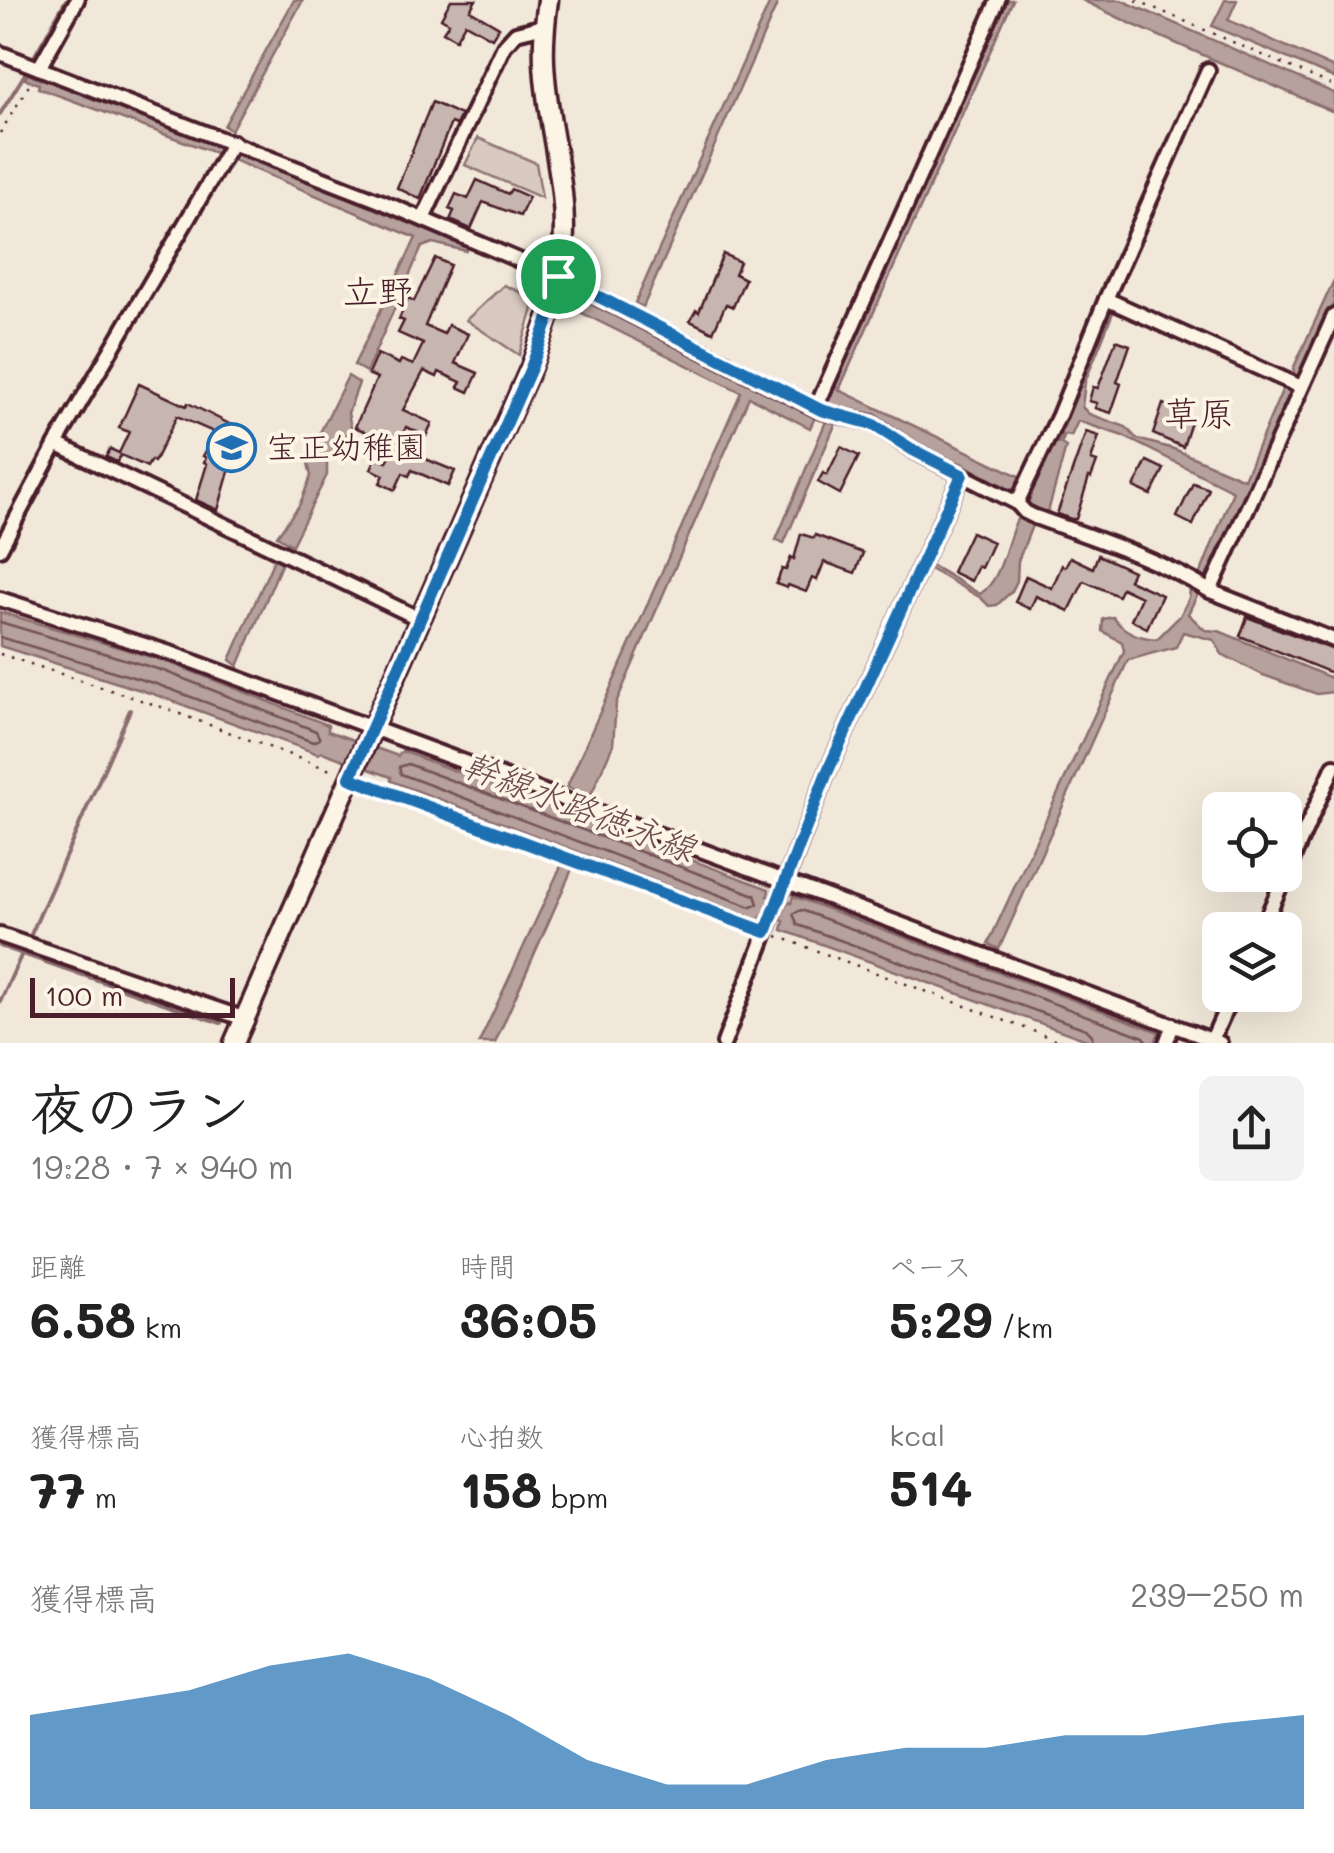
<!DOCTYPE html>
<html lang="ja">
<meta charset="utf-8">
<style>
:root{--surface:#fff;--page:#f2f2f2;--text:#222;--muted:#767676;--accent:#1f6fb2}
body{margin:0;font-family:Mali,"Klee One",sans-serif;background:var(--page);color:var(--text);height:100vh;display:flex;flex-direction:column;font-size:38px;white-space:nowrap}
*{box-sizing:border-box;margin:0}
p{font-size:32px;color:var(--muted)}
.icon{flex:none;width:55px;height:55px;fill:none;stroke:currentColor;stroke-width:2;stroke-linecap:round;stroke-linejoin:round}
.map{position:relative;height:1043px;overflow:hidden}
.drawer{display:flex;flex-direction:column;background:var(--surface);flex:1}
.drawer>*{flex:none}
.controls{position:absolute;left:1202px;top:792px;display:grid;gap:20px}
.controls a{display:grid;place-items:center;width:100px;height:100px;border-radius:15px;background:var(--surface);box-shadow:0 10px 40px #0002;font-size:50px}
.scale{position:absolute;left:30px;bottom:25px;width:205px;box-sizing:border-box;padding-left:10px;border:5px solid #4a1f2b;border-top:0;font-size:28px;line-height:35px;white-space:nowrap;color:#4a1f2b;-webkit-text-stroke:8px #fcf5e5;paint-order:stroke}
.pin{position:absolute;display:grid;place-items:center;width:85px;height:85px;color:#fff;margin:-42px;border:5px solid #fff;border-radius:50%;box-shadow:0 2px 10px #0007}
.round{display:grid;place-items:center;flex:none;width:105px;height:105px;border-radius:15px;background:var(--page)}
.summary{display:flex;align-items:center;justify-content:space-between;height:170px;padding:0 30px}
h1{font-size:55px;font-weight:700;line-height:75px}
.figures{display:grid;grid-template-columns:repeat(3,1fr);gap:15px;height:170px;padding:10px 30px}
.figures div{display:grid;align-content:center}
.figures b{font-size:50px;font-weight:700}
.figures small{font-size:28px;font-weight:400}
.figures p{font-size:28px}
.chart{height:280px;padding:20px 30px}
.chart p{display:flex;justify-content:space-between}
.chart svg{width:100%;height:180px;margin-top:10px;fill:var(--accent);opacity:.7}
.map>svg:first-child{display:block}
</style>
<div class="map">
<svg width="1334" height="1043" viewBox="0 0 1334 1043">
<rect width="100%" height="100%" fill="#f1e8da"/>
<filter id="ink" filterUnits="userSpaceOnUse"><feTurbulence type="fractalNoise" baseFrequency=".01" numOctaves="2"/><feDisplacementMap in="SourceGraphic" scale="20" xChannelSelector="R" yChannelSelector="G"/><feConvolveMatrix kernelMatrix="1 2 1 2 8 2 1 2 1" color-interpolation-filters="sRGB"/></filter>
<g filter="url(#ink)">
<g fill="#d8cac0" stroke="#917476" stroke-width="2.5">
<polygon points="478,138 536,163 542,198 465,165"/>
<polygon points="504,285 536,299 519,355 466,320"/>
</g>
<g fill="#b6a19c" stroke="#8b6d6f" stroke-width="2.5">
<polygon points="294,0 303,0 231,130 224,126"/>
<polygon points="771,0 779,0 643,307 635,303"/>
<path d="M 1007,0 L 1013,0 L 839,390 L 1021,477 L 1020,481 L 1033,487 L 1055,443 L 1058,443 L 1062,435 L 1060,433 L 1108,310 L 1114,310 L 1085,382 L 1082,407 L 1089,414 L 1126,427 L 1137,439 L 1174,449 L 1244,479 L 1284,386 L 1289,387 L 1295,375 L 1293,369 L 1334,280 L 1334,302 L 1301,375 C 1295,380 1291,386 1293,394 L 1188,614 L 1205,630 L 1219,631 L 1334,679 L 1334,692 L 1317,694 L 1263,675 L 1222,654 L 1214,640 L 1183,632 L 1176,647 L 1128,660 L 999,949 L 988,944 L 1124,651 L 1122,642 L 1102,631 L 1103,619 L 1113,617 C 1124,632 1138,638 1157,639 L 1180,616 L 1189,598 L 1190,589 L 1202,570 L 1233,491 L 1123,436 L 1078,421 L 1071,436 L 1065,435 L 1061,444 L 1066,447 L 1048,512 L 1034,511 L 1029,521 L 1033,523 L 1018,561 L 1017,581 L 1012,591 L 997,605 L 989,606 L 981,598 L 928,568 L 929,564 L 980,594 C 1002,580 1006,542 1017,519 L 1025,518 L 1032,490 L 1019,486 L 1018,489 L 1010,490 L 961,463 L 939,456 L 875,418 L 835,418 L 835,425 L 784,543 L 776,540 L 832,407 L 827,401 Z"/>
<polygon points="1082,0 1121,0 1334,93 1334,112 1134,25"/>
<polygon points="1225,0 1237,0 1228,20 1334,68 1334,78 1212,26"/>
<polygon points="28,74 40,80 42,77 222,144 221,148 235,153 239,150 468,247 466,251 433,243 422,247 366,372 354,365 416,238 233,160 234,157 220,151 218,154 38,88 39,84 25,79"/>
<polygon points="572,295 584,298 815,417 810,428 749,397 616,703 613,745 590,797 567,787 741,392 570,307"/>
<polygon points="348,376 359,383 348,413 351,427 340,447 336,448 327,461 327,475 292,545 277,536 300,504 311,476 307,459"/>
<polygon points="275,557 283,560 238,666 230,660"/>
<polygon points="0,612 168,662 328,725 328,731 398,756 402,751 769,889 768,897 791,903 793,896 1159,1032 1156,1040 1164,1043 1095,1043 782,930 784,921 763,914 759,920 391,781 391,777 322,752 318,754 153,694 0,646"/>
<polygon points="561,866 572,869 495,1043 479,1043"/>
</g>
<g fill="none" stroke-linecap="round" stroke-linejoin="round">
<g stroke="#755358" stroke-width="2.5">
<polyline points="0,622 164,671 316,731 320,739 313,742 156,684 0,637"/>
<polygon points="408,764 755,895 758,904 751,907 401,774 399,767"/>
<polyline points="1093,1043 1092,1035 1086,1029 798,925 793,914 801,910 1144,1037 1147,1043"/>
</g>
<g stroke="#8b6d6f" stroke-width="4">
<polyline points="34,57 66,0"/>
<polyline points="0,114 28,69"/>
<polyline points="279,558 286,543"/>
<polyline points="29,939 130,710"/>
<polyline points="0,946 221,1023"/>
<polyline points="0,1002 25,947"/>
</g>
</g>
<g fill="#c7b6af" stroke="#4a1f2b" stroke-width="2.5">
<polygon points="451,0 476,0 470,10 499,27 492,38 465,23 456,39 443,32 449,23 441,18"/>
<polygon points="432,102 461,115 456,125 451,123 420,199 397,188"/>
<polygon points="477,180 508,194 511,189 529,197 520,216 483,202 471,229 450,220 454,211 449,209 456,194 468,199"/>
<polygon points="723,254 740,262 735,274 745,279 733,307 726,304 713,332 690,321 696,310 699,312"/>
<polygon points="435,258 450,265 425,326 444,334 448,325 468,334 455,363 478,373 469,392 458,387 461,382 439,372 437,377 424,371 403,410 432,423 426,436 406,427 400,442 377,431 375,436 355,427 377,378 368,374 377,354 399,364 401,360 413,365 423,344 398,333 404,321 399,319 408,298 414,301"/>
<polygon points="1116,340 1130,345 1117,382 1121,384 1111,413 1095,408 1097,403 1089,401 1093,387 1098,388"/>
<polygon points="139,384 186,406 188,403 245,432 242,436 246,437 230,468 218,510 196,500 207,464 204,462 206,458 203,456 216,433 177,416 154,462 151,460 147,467 121,455 117,462 106,457 110,449 119,453 129,432 119,428"/>
<polygon points="1163,404 1176,408 1175,411 1181,413 1180,418 1191,422 1183,447 1153,434"/>
<polygon points="1086,432 1099,436 1091,460 1097,462 1091,478 1089,477 1076,519 1071,519 1057,514"/>
<polygon points="394,446 455,471 448,486 412,470 409,476 403,473 395,490 380,483 384,475 371,469 376,457 387,462"/>
<polygon points="841,447 859,456 840,494 818,482 823,473 827,475"/>
<polygon points="1147,461 1164,469 1151,495 1134,487"/>
<polygon points="1193,483 1209,489 1193,525 1177,517"/>
<polygon points="971,532 993,542 981,568 978,566 971,581 952,572"/>
<polygon points="801,534 814,538 815,535 863,553 855,573 824,562 817,580 812,578 806,592 788,585 787,588 776,584 782,569 786,570 791,557 794,559"/>
<polygon points="1098,555 1133,571 1129,580 1162,595 1147,628 1131,620 1141,597 1122,588 1118,596 1084,581 1069,611 1036,596 1030,609 1015,602 1026,576 1052,588 1062,565 1065,567 1070,557 1093,568"/>
<polygon points="1247,617 1334,650 1334,674 1240,636"/>
</g>
<g fill="none" stroke-linecap="round" stroke-linejoin="round">
<defs>
<g id="street">
<path d="M 0,53 L 380,201 L 558,277 L 821,411 L 872,423 L 913,450 L 1017,503 L 1025,512 L 1035,517 C 1094,538 1156,558 1210,591 L 1334,640"/>
<polyline points="39,68 77,0"/>
<polyline points="423,219 504,46 516,33 544,26"/>
<polyline points="1106,299 1301,387"/>
<polyline points="816,408 998,0"/>
<polyline points="56,444 420,619"/>
<polyline points="1017,503 1059,415 1106,299 1208,70"/>
<polyline points="0,549 56,444 233,142"/>
<polyline points="1210,591 1334,316"/>
<polyline points="0,599 176,655 1220,1043"/>
<polyline points="1261,930 1334,766"/>
<polyline points="0,935 245,1019"/>
<polyline points="1212,1040 1232,995"/>
<polyline points="724,1043 826,775 962,475"/>
<polyline points="1166,1043 1173,1025"/>
</g>
<path id="secondary" d="M 234,1043 L 531,367 C 545,329 560,290 563,248 C 569,186 546,124 544,62 C 543,41 545,21 548,0"/>
</defs>
<use href="#street" stroke="#4a1f2b" stroke-width="20"/>
<use href="#secondary" stroke="#4a1f2b" stroke-width="25"/>
<g stroke="#4a1f2b" stroke-width="2.5" stroke-dasharray="2.5 8" stroke-linecap="butt">
<polyline points="1136,0 1334,86"/>
<polyline points="0,133 31,82"/>
<polyline points="0,654 156,705 333,771"/>
<polyline points="364,783 755,928"/>
<polyline points="777,936 1065,1043"/>
</g>
<use href="#street" stroke="#fcf5e5" stroke-width="12"/>
<use href="#secondary" stroke="#fcf5e5" stroke-width="18"/>
</g>
</g>
<g fill="none" stroke-linecap="round" stroke-linejoin="round" filter="url(#ink)">
<defs>
<polygon id="route" points="558,276 821,410 872,424 913,450 962,475 826,775 766,932 350,778 531,368 554,304"/>
</defs>
<use href="#route" stroke="#fff" stroke-width="20"/>
<use href="#route" stroke="#1f6fb2" stroke-width="12"/>
</g>
<defs>
<symbol id="school-ring" viewBox="-11 -11 22 22"><circle r="9.5" fill="#fcf5e5" stroke="#1f6fb2" stroke-width="1.5"/><path d="M0-5L7-2L0 1L-7-2ZM-4 1L0 2.5L4 1V4Q0 6-4 4Z" fill="#1f6fb2"/></symbol>
</defs>
<g fill-rule="evenodd">
<use href="#school-ring" x="204" y="420" width="55" height="55"/>
</g>
<g text-anchor="middle" stroke-width="8" stroke-linejoin="round" paint-order="stroke">
<g font-size="32" fill="#4a1f2b" stroke="#fcf5e5" text-anchor="start">
<text x="266" y="458">宝正幼稚園</text>
</g>
<g font-size="35" fill="#4a1f2b" stroke="#fcf5e5">
<text x="378" y="304">立野</text>
<text x="1199" y="426">草原</text>
</g>
<g font-size="35" font-style="italic" fill="#704c53" stroke="#fcf5e5">
<text transform="translate(579 807) rotate(21)" y="12">幹線水路徳永線</text>
</g>
</g>
</svg>
<div class="controls">
<a><svg class="icon" aria-label="locate" viewBox="0 0 24 24"><circle cx="12" cy="12" r="6"/><path d="M12 2v4M12 18v4M2 12h4M18 12h4"/></svg></a>
<a><svg class="icon" aria-label="layers" viewBox="0 0 24 24"><path d="M12 4l9 5-9 5-9-5zM3 14l9 5 9-5"/></svg></a>
</div>
<div class="scale">100 m</div>
<div class="pin" style="left:558px;top:276px;background:#1e9e55"><svg class="icon" aria-label="arrive" viewBox="0 0 24 24"><path d="M6 21V4h12l-3 4 3 4H6"/></svg></div>
</div>
<section class="drawer">
<div class="summary"><div><h1>夜のラン</h1><p>19:28 · 7 × 940 m</p></div><a class="round"><svg class="icon" aria-label="share" viewBox="0 0 24 24"><path d="M12 15V3M7 8l5-5 5 5M5 13v7h14v-7"/></svg></a></div>
<div class="figures">
<div><p>距離</p><b>6.58<small> km</small></b></div>
<div><p>時間</p><b>36:05</b></div>
<div><p>ペース</p><b>5:29<small> /km</small></b></div>
</div>
<div class="figures">
<div><p>獲得標高</p><b>77<small> m</small></b></div>
<div><p>心拍数</p><b>158<small> bpm</small></b></div>
<div><p>kcal</p><b>514</b></div>
</div>
<div class="chart"><p><span>獲得標高</span>239–250 m</p>
<svg viewBox="0 0 160 44" preserveAspectRatio="none"><path d="M0 44V21L10 18L20 15L30 9L40 6L50 12L60 21L70 32L80 38L90 38L100 32L110 29L120 29L130 26L140 26L150 23L160 21V44z"/></svg>
</div>
</section>
